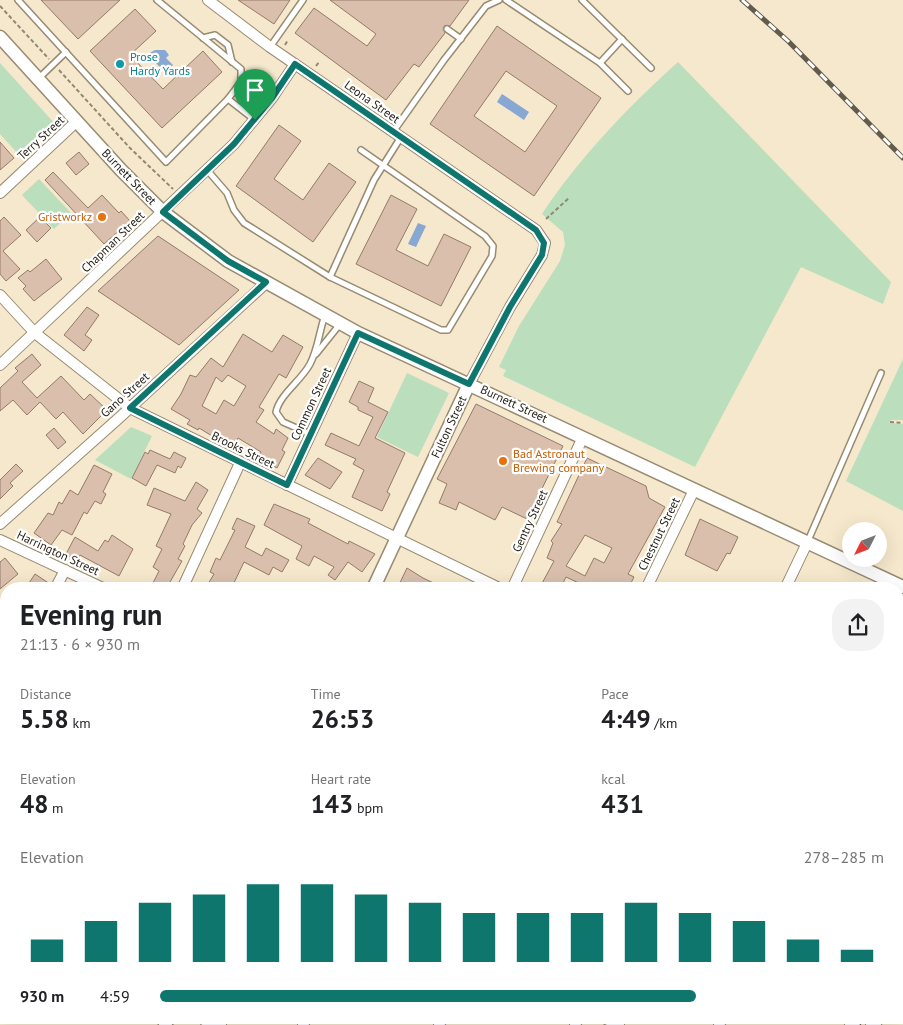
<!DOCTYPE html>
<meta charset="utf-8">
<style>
:root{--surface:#fff;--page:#f2f2f2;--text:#202124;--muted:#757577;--accent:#0f766e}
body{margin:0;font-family:"PT Sans",sans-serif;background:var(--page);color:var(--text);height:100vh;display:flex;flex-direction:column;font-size:19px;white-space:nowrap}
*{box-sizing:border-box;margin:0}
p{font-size:16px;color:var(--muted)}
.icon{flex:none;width:28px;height:28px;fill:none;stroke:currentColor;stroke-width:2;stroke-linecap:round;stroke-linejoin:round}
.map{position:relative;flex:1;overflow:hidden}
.sheet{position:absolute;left:0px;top:582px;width:904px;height:442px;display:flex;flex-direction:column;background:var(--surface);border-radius:20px 20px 0 0;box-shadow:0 5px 20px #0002}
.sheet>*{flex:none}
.needle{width:32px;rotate:228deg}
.controls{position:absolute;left:842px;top:522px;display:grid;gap:10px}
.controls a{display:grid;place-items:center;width:45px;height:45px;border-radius:50%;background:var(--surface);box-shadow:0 5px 20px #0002;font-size:25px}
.pin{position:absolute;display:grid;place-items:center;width:42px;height:42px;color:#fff;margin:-51px -21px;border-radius:50% 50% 50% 0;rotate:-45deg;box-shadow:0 0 5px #0007}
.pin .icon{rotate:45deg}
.round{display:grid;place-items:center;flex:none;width:52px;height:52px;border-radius:20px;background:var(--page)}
.overview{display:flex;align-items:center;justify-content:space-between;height:85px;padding:0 20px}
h1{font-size:28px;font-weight:700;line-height:38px}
.figures{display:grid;grid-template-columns:repeat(3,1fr);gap:8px;height:85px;padding:5px 20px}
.figures div{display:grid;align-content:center}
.figures b{font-size:25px;font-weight:700}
.figures small{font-size:14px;font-weight:400}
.figures p{font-size:14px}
.chart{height:140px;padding:10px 20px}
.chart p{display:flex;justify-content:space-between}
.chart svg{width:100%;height:90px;margin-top:5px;stroke:var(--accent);stroke-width:6}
ul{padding:0 20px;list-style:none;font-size:16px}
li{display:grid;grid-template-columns:80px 60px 1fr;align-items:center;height:38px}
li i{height:12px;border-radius:6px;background:var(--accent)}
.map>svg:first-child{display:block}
</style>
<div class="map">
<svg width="903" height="1025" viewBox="0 0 903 1025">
<rect width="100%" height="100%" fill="#f5e8cc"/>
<g fill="#bbdebd">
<path d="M 678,62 L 891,282 L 883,304 L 801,267 L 695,467 L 503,376 L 506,370 L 499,367 L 519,326 L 560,261 L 565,245 L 563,232 L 542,214 C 579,158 628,107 678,62 Z"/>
<polygon points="0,63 56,125 21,157 0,134"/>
<polygon points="39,179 71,213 54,229 22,195"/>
<polygon points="903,359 903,420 891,420 889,423 903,424 903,511 846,481"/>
<polygon points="407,373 449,393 418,457 377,437"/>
<polygon points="131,427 152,436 131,479 95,460"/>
</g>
<g fill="#88a7d3">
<polygon points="155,50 165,50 169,55 166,58 173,65 165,73 148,54"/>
<polygon points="502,94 529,112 524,120 497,102"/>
<polygon points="418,223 426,226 416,247 408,244"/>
</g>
<g fill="#dabfad" stroke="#937a69" fill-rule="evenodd">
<polygon points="41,0 120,0 78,39"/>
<polygon points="238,0 290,0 274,24"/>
<polygon points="330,0 469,0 450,26 444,26 445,33 419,67 414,64 386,100 295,33 314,8 367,46 376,34"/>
<polygon points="135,9 156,31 130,55 163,89 203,51 222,72 162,128 90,51"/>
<path d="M 497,26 L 601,98 L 534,196 L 430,124 ZM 506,71 L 557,106 L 525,152 L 474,116 Z"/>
<polygon points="279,125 301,141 274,179 303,200 329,163 356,182 313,242 236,186"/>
<polygon points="0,142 14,158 0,170"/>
<polygon points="79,152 89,164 76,175 66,163"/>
<polygon points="53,172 88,208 102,195 119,213 121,211 130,221 104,244 45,180"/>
<polygon points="391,195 417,209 396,250 428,266 444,234 471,247 441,306 356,264"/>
<polygon points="4,217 21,235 3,251 20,269 6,281 0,274 0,221"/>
<polygon points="40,217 51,228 37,242 26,230"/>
<polygon points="158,236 239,290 179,345 98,291"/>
<polygon points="46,259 62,279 34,301 23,289 26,286 18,278 28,270 30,272"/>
<polygon points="87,307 99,315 85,335 92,340 84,351 64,335"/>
<path d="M 243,334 L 272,352 L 283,335 L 303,347 L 286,378 L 279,374 L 259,407 L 264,410 L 256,422 L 274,434 L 276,429 L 288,438 L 282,450 L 285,452 L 277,468 L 258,458 L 261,452 L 238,438 L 232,448 L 199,428 L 198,430 L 187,424 L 190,420 L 171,409 L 181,394 L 190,375 L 196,377 L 211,358 L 223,367 ZM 228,375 L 246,386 L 234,406 L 224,400 L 216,414 L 202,406 L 216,377 L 222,382 Z"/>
<polygon points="32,354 41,365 22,382 37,398 61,376 84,400 90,394 107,410 83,434 63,412 56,419 40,402 27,415 13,400 0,411 0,388 18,371 15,368"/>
<polygon points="359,381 374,388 368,402 388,412 375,438 405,453 387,492 390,494 382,511 352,497 364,470 353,464 356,459 325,445 331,433 359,446 373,417 358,410 358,407 349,402"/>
<polygon points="476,404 563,446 527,519 502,507 495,520 459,502 456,510 439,503 447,484 437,479"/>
<polygon points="54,428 66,442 58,449 46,435"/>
<polygon points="150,450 170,459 174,452 186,458 181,468 178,466 175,473 157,465 146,486 132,478 145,452 148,454"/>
<polygon points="318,458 342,472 330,489 305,475"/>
<path d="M 587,458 L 646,486 L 649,498 L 665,507 L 628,574 L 634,577 L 628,589 L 579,589 L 581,584 L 566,577 L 560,589 L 539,589 L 554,561 L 547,558 L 553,543 L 551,541 L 562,524 L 557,522 ZM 585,535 L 612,548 L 604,563 L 594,558 L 585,576 L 566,566 Z"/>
<polygon points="16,464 23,471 10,483 13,486 0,499 0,480"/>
<polygon points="94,465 112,474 103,492 106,494 101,504 95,501 87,514 84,512 72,535 62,530 51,545 34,533 48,513 53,515 59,502 62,504 70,490 78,495"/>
<polygon points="196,482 208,490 197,509 202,513 192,525 183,544 185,546 178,559 182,561 166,589 150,589 159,571 153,567 162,549 156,546 171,514 147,505 154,488 185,501"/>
<polygon points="274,504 310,519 308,523 348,544 349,541 375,554 362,572 348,562 335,580 328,575 334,567 314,556 309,566 296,559 302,546 264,525"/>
<polygon points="237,518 255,526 245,547 262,556 266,548 289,560 282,572 273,567 269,575 244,562 231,589 205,589 214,574 210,572 216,558 220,560 235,530 232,529"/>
<polygon points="700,519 738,537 730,554 727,553 717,571 685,555"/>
<polygon points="112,535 133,549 119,576 80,555 77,561 66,554 75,537 98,551 105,540 108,542"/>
<polygon points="5,558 18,574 0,589 0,562"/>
<polygon points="407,568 423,578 446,589 397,589"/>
<polygon points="35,574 50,584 48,589 25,589"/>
</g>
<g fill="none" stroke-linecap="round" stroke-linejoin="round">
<defs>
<g id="service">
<polyline points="18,0 166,162 228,99 241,82 241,69 157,0"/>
<polyline points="506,0 600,63 628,91"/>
<polyline points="582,0 651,68"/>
<polyline points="447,29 461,39"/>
<polyline points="203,38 215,35 228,45 232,62"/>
<polyline points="270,47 303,0"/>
<polyline points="600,63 622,39"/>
<polyline points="39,78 66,52"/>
<polyline points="228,99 255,120"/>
<polyline points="393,132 444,60 486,6 499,0"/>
<polyline points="208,171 227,193 234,210 244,223 330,277 441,330 448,330 492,256 493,246 485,236 361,150"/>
<polyline points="330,277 374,180 401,137"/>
<polyline points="316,354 340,324"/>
<path d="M 310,434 L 283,422 L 276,412 C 280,394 301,381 310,364 C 318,349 319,332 325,315"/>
<polyline points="807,543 881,373"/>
<polyline points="898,908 903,910"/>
</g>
<g id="minor">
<polyline points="208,0 270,47 536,230 545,243 542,255 510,307 469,384"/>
<polyline points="0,193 77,121"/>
<polyline points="0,295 35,333 130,408 501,589"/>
<polyline points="0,365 234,144 272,98 295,64"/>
<polyline points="287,485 358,333"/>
<polyline points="0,524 119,418 266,283"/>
<polyline points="0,540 105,589"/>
<polyline points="55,589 65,570"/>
<polyline points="182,589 240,463"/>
<polyline points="512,589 583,437"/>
<polyline points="646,589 694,490"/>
<polyline points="785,589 807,543"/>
<polyline points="898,649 903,638"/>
<polyline points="0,697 6,685"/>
<polyline points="0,730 6,733"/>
<polyline points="898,776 903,779"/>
<polyline points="0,973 6,960"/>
<polyline points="606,1019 619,1025"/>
<polyline points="303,1025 306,1019"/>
<polyline points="439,1025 442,1019"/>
<polyline points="575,1025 578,1019"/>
<polyline points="719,1025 722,1019"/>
</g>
<g id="tertiary">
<polyline points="0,37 121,170 163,212 228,261 358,333 903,587"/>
<polyline points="373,589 469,384"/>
<polyline points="165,1025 168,1019"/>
</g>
<g id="secondary">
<polyline points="0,920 6,923"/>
<polyline points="898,932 903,920"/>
<polyline points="898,974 903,962"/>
<polyline points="206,1019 219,1025"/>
<polyline points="852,1025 855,1019"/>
<polyline points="873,1025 876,1019"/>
</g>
</defs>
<use href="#service" stroke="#978b71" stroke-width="8"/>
<use href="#minor" stroke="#978b71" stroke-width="12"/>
<use href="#tertiary" stroke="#978b71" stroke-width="15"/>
<use href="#secondary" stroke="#978b71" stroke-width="16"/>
<g stroke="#918874" stroke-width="2" stroke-dasharray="4 2.5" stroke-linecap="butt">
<polyline points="0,6 49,59"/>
<polyline points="285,45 288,40"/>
<polyline points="316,66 319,62"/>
<polyline points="59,70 129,147 173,189"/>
<polyline points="546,219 570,197"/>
<polyline points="890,422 903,423"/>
</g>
<use href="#service" stroke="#fff" stroke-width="5"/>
<use href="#minor" stroke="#fff" stroke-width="10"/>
<use href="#tertiary" stroke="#fff" stroke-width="12"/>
<use href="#secondary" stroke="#fff" stroke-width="14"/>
<g stroke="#635b4b" stroke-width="1">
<polyline points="898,946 903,934"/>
<polyline points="898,960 903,948"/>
<polyline points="860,1025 863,1019"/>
</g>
<defs>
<polyline id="rail" points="742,0 788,41 903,158"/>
</defs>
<use href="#rail" stroke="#635b4b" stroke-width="5"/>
<use href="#rail" stroke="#fff" stroke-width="3" stroke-dasharray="9" stroke-linecap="butt"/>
</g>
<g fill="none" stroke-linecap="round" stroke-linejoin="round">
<defs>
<polygon id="route" points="295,64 536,230 544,243 542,255 510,307 469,384 358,333 287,485 130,408 266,282 228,261 163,212 234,144 272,98"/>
</defs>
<use href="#route" stroke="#fff" stroke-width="10"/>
<use href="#route" stroke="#0f766e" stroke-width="6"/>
</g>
<circle fill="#0f9aa8" stroke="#fff" stroke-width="2" cx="120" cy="64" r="5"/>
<g fill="#e8710a" stroke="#fff" stroke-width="2">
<circle cx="102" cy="217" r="5"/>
<circle cx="503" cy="461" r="5"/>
</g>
<g text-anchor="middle" stroke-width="4.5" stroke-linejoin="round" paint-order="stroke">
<g font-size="12" fill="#0d838f" stroke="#fff" text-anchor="start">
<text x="130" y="61">Prose<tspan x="130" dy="14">Hardy Yards</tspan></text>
</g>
<g font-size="12" fill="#221d12" stroke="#fff">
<text transform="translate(372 102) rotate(35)" y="4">Leona Street</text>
<text transform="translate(41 138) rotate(-43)" y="4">Terry Street</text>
<text transform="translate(129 177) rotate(46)" y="4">Burnett Street</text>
<text transform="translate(113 242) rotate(-44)" y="4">Chapman Street</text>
<text transform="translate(125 395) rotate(-42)" y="4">Gano Street</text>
<text transform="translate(311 404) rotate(-65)" y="4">Common Street</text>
<text transform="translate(514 404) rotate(25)" y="4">Burnett Street</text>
<text transform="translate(449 427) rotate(-65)" y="4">Fulton Street</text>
<text transform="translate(243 450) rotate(26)" y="4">Brooks Street</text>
<text transform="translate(530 521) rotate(-65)" y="4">Gentry Street</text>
<text transform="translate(659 534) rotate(-64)" y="4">Chestnut Street</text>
<text transform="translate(58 553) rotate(25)" y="4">Harrington Street</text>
</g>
<g font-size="12" fill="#c56008" stroke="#fff" text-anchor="end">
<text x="92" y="221">Gristworkz</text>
<text x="513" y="458" text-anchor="start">Bad Astronaut<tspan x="513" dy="14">Brewing company</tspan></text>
</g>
</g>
</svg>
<div class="controls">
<a><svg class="needle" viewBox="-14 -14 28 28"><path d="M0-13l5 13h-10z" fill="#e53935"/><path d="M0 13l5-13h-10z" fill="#757577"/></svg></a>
</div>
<div class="pin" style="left:255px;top:120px;background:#1e9e55"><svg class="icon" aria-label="arrive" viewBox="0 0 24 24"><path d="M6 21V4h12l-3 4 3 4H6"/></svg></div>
<section class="sheet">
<div class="overview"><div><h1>Evening run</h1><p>21:13 · 6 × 930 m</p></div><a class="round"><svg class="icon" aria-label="share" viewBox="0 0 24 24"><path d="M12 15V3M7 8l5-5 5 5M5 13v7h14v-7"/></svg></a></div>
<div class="figures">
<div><p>Distance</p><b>5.58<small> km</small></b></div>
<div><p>Time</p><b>26:53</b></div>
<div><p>Pace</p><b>4:49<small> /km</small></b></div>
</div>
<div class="figures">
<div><p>Elevation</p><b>48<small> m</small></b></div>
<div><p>Heart rate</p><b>143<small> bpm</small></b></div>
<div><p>kcal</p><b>431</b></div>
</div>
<div class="chart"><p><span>Elevation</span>278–285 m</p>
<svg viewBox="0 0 160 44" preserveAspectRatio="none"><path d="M5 44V33M15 44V24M25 44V15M35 44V11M45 44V6M55 44V6M65 44V11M75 44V15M85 44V20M95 44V20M105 44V20M115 44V15M125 44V20M135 44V24M145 44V33M155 44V38"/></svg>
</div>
<ul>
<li><b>930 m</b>4:59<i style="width:74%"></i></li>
</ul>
</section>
</div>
